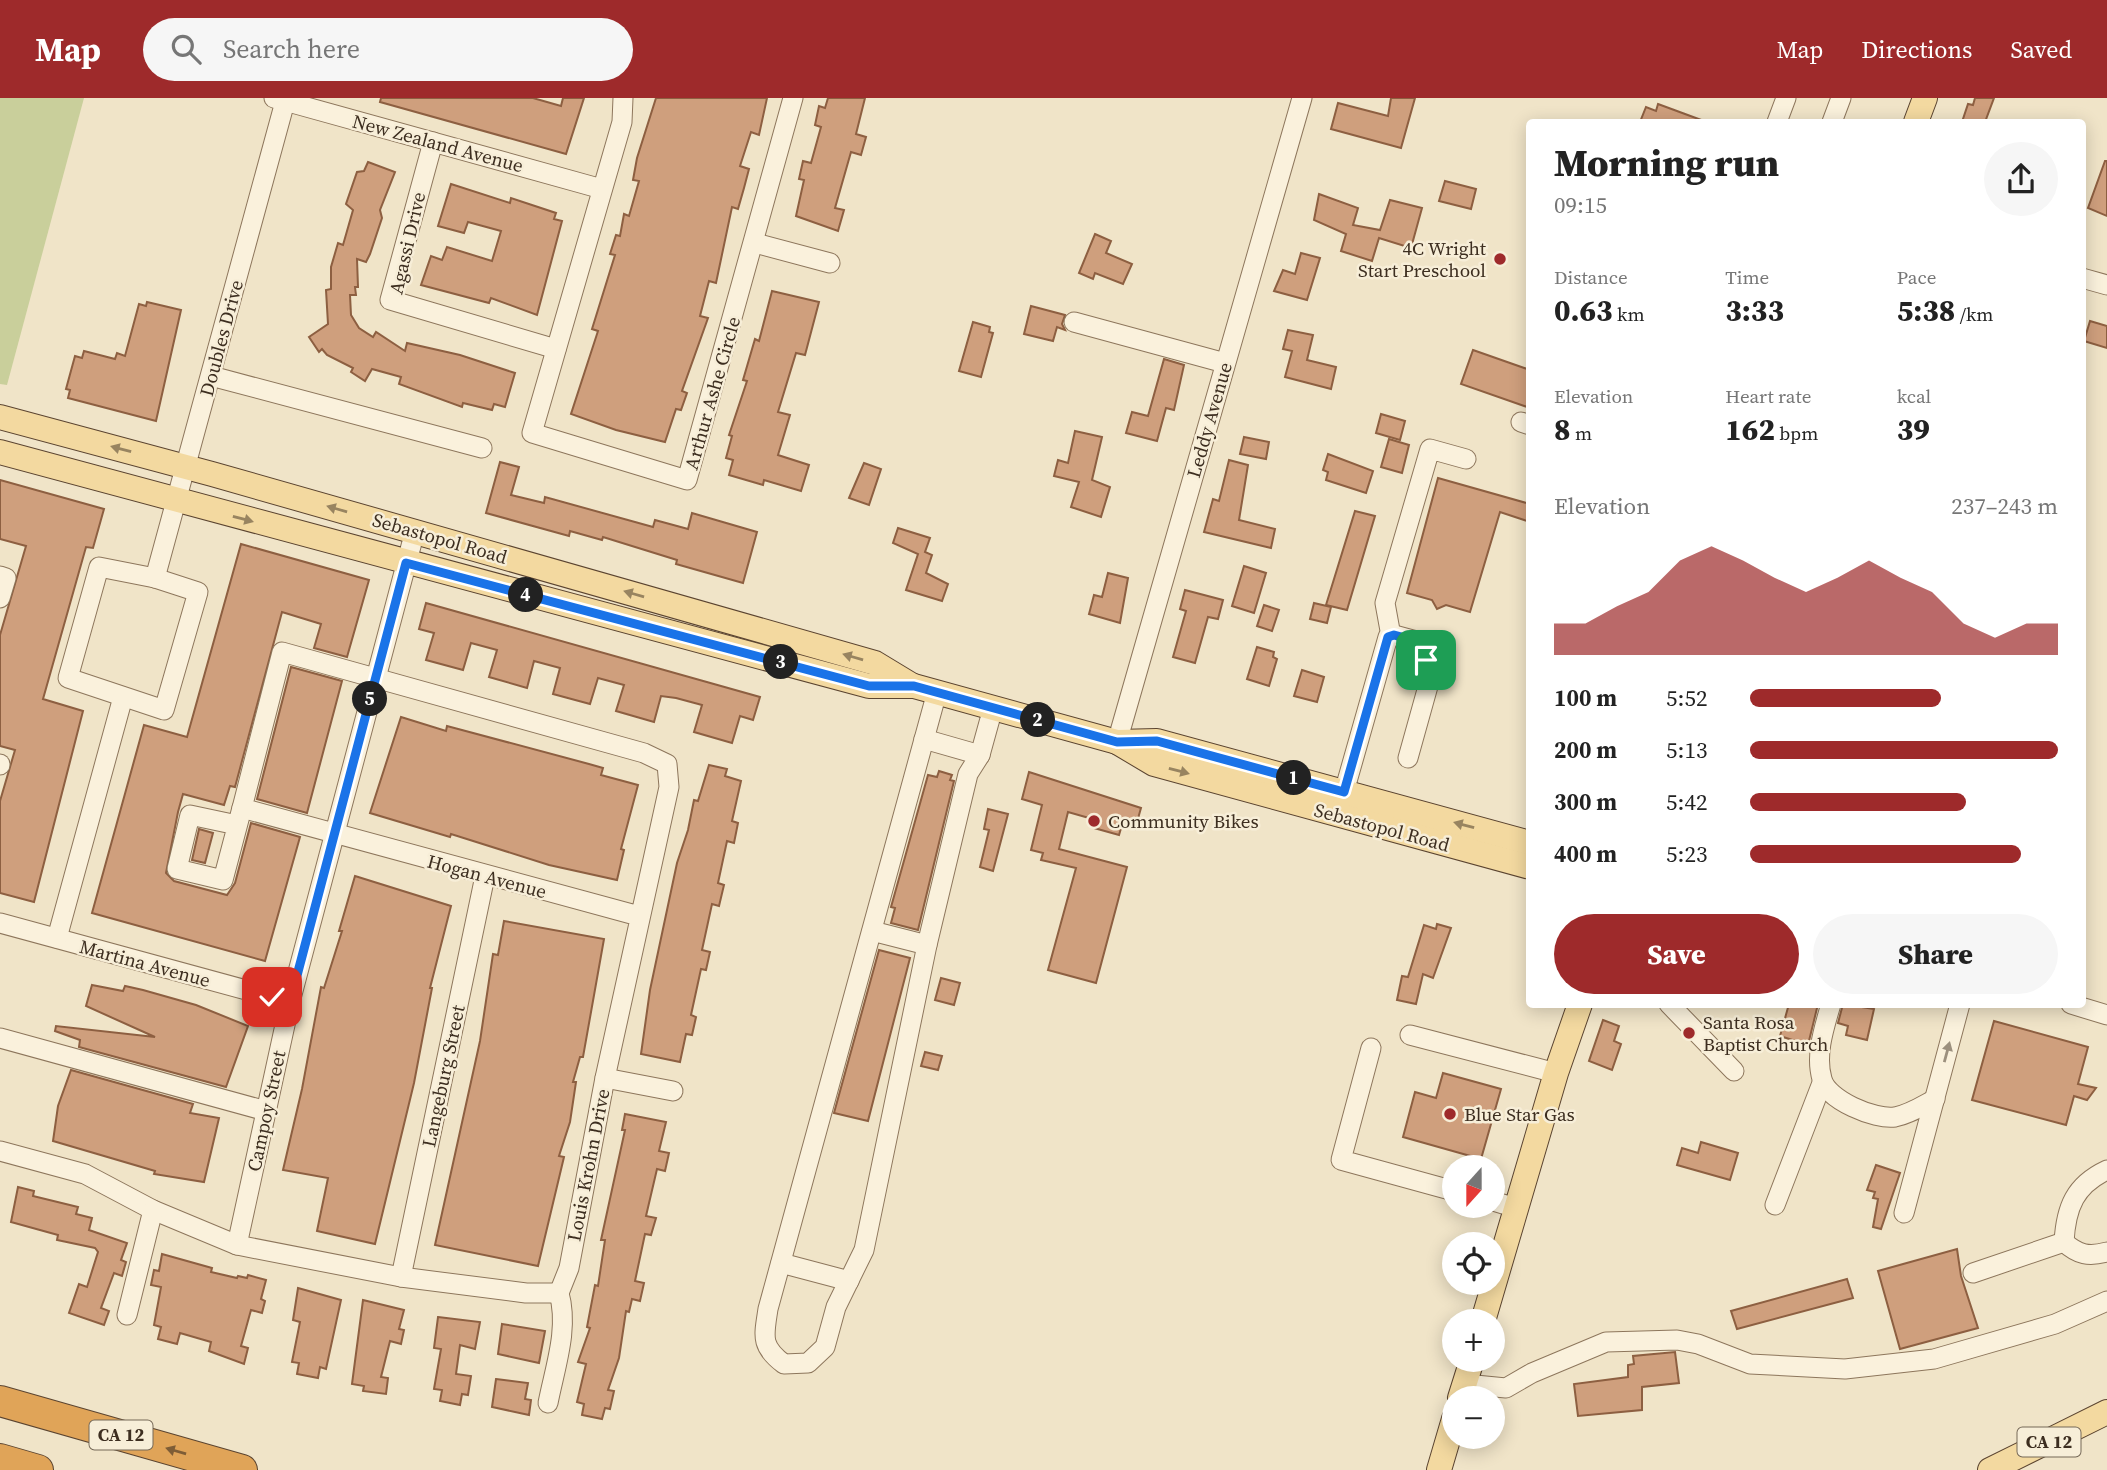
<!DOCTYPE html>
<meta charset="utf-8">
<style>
:root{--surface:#fff;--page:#f6f6f6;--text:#222;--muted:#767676;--accent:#9e2a2b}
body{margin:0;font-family:"Source Serif 4",serif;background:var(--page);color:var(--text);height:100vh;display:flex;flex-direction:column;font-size:26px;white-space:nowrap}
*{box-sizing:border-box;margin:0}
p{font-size:23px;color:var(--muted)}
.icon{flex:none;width:38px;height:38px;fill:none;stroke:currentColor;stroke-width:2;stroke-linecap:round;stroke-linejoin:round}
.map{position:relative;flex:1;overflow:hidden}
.panel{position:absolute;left:1526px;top:21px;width:560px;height:889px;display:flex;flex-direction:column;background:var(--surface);border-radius:7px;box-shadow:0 4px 18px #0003}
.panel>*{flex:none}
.needle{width:46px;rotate:201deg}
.buttons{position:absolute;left:1442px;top:1057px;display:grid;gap:14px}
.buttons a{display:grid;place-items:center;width:63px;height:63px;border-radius:50%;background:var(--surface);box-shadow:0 4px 18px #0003;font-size:35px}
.pin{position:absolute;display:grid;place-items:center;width:60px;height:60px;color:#fff;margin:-30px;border-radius:14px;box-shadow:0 4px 10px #0006}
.km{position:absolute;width:35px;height:35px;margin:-18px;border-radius:50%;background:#222;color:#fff;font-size:19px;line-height:35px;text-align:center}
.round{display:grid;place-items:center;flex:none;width:74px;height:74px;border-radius:37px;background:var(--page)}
.summary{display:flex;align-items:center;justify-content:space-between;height:119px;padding:0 28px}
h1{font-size:38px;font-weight:800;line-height:52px}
.stats{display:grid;grid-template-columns:repeat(3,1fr);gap:10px;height:119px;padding:7px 28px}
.stats div{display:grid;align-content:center}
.stats b{font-size:30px;font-weight:800}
.stats small{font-size:19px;font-weight:400}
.stats p{font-size:19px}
.chart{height:196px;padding:14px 28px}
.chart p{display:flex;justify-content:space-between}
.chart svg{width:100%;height:126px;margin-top:7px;fill:var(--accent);opacity:.7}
.button{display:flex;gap:14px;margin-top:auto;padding:14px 28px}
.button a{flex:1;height:80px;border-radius:42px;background:var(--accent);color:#fff;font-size:28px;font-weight:800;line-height:80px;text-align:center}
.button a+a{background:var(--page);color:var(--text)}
ul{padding:0 28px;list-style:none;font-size:23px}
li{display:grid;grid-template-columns:112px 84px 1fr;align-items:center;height:52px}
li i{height:18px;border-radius:9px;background:var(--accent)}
header{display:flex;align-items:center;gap:42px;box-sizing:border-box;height:98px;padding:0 35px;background:var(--accent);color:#fff}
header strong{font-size:33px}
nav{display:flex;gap:38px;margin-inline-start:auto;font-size:24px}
.search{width:490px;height:63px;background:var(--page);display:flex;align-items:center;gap:18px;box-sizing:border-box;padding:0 24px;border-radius:38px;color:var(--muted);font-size:26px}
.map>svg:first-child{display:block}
</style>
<header>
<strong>Map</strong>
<div class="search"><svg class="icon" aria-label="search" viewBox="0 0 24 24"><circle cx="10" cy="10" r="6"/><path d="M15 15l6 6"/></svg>Search here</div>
<nav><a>Map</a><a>Directions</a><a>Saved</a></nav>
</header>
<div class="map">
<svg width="2107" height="1372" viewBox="0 0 2107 1372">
<rect width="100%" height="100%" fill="#f0e4c8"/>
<polygon fill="#c9cf9b" points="0,0 84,0 7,287 0,286"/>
<g fill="#cf9f7d" stroke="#8d5f41" stroke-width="2">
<polygon points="381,0 533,0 561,8 563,0 584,0 566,56 380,4"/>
<polygon points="656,0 767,0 759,37 751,34 740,68 749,71 744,90 738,111 732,109 716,185 709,183 700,218 708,220 682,293 687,295 681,312 676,311 665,344 616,332 571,316 598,233 592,231 615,157 610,156 616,137 620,138 624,116 629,118 639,83 633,82 637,60"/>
<polygon points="828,0 865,0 856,36 866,39 861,57 851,54 835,110 844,112 838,133 796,118 804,82 799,81 803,63 811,65 821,29 815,27 819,8 825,10"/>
<polygon points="1391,0 1415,0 1401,50 1331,31 1338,5 1388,18"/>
<polygon points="1975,0 1994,0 1985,24 1962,24 1968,6 1973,7"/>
<polygon points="1658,6 1704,23 1704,24 1640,24 1646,9 1656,13"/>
<polygon points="2105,63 2107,63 2107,118 2088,110"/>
<polygon points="368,64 395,74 380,112 382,120 370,156 366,164 357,161 358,189 355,189 356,197 350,197 351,217 359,230 373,239 376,234 405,253 407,245 460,257 515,275 505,309 494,306 492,312 463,305 462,309 399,286 401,279 372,271 365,283 351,274 353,270 327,257 322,251 319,254 309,239 328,226 326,192 331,191 331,169 338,145 343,147 353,112 346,106 357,74 364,73"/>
<polygon points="1445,83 1476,91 1471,111 1439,103"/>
<polygon points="451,86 510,105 511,100 556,115 554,121 562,123 537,217 491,200 489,205 421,187 431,158 442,162 447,149 492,163 501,133 468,124 464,135 438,128"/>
<polygon points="1319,96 1358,110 1353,127 1380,132 1390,102 1422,110 1411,150 1379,140 1372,163 1341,153 1346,136 1314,122"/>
<polygon points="1095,136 1111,143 1106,155 1132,166 1123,186 1095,175 1093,181 1079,175"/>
<polygon points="1301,155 1320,160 1307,202 1274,193 1283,172 1295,176"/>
<polygon points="772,193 819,204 805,257 796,255 778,314 790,317 778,357 809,367 801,393 764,382 763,387 729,377 733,362 726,360 732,338 729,337 747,283 743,282 755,241 759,243"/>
<polygon points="147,204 181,212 156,323 68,300 70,292 66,291 75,258 82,260 84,253 115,261 117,255 125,258 139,206 146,208"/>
<polygon points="1031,208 1065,217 1062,226 1065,232 1057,229 1053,243 1024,236"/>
<polygon points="2090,223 2107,228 2107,250 2084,243"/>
<polygon points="973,224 990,229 989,234 993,235 981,279 959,273"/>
<polygon points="1288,232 1313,237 1307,262 1336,269 1331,291 1285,279 1292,253 1283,251"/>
<polygon points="1473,252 1530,272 1530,310 1461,286"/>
<polygon points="1164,261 1184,267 1174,312 1166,310 1157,343 1126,335 1132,314 1148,318"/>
<polygon points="1381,316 1405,323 1400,342 1376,335"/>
<polygon points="1075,333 1102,339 1092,382 1110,389 1101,419 1071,409 1079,384 1054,378 1058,362 1068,365"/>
<polygon points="1244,339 1269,344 1266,361 1240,356"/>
<polygon points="1389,341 1409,347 1402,375 1381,369"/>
<polygon points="1328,356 1373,373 1366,395 1326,382 1328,374 1323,372"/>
<polygon points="1229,362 1248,367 1239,422 1275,431 1271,450 1204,434 1213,401 1219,403"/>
<polygon points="500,364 519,369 511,397 544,405 545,399 653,429 655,422 688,431 692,415 757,434 743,485 676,466 677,462 603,439 602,442 570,433 569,438 486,415"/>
<polygon points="864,365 881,371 869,407 849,400"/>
<polygon points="1438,380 1530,406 1530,424 1500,414 1470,514 1446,507 1437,511 1432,502 1407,495"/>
<polygon points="0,382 104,411 93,450 86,449 43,601 83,613 34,804 0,795 0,703 15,652 0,648 0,537 26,448 0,441"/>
<polygon points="1355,413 1375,418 1347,512 1326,507"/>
<polygon points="898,430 930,440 925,454 932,457 926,475 948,486 942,503 906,492 918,456 893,445"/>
<polygon points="241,446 369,482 347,559 314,550 321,526 282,514 235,689 230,688 224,707 183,696 178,714 166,775 174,783 227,797 235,785 251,725 300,739 265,863 92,815 144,627 187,639"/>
<polygon points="1244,468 1266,475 1254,515 1232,508"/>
<polygon points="1108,475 1128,480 1120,525 1089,516 1094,497 1102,499"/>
<polygon points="1185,492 1223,502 1218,521 1208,519 1195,565 1173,559 1186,513 1180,511"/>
<polygon points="426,505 760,599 753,622 740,618 732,645 694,634 702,607 676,600 661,598 654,624 616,613 624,587 598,580 590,606 553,596 560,570 534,563 527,590 489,579 497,552 471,545 463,572 426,562 434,535 419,531"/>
<polygon points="1314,505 1331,509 1327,525 1310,521"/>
<polygon points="1264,507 1279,512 1272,533 1257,528"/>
<polygon points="1257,549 1274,554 1273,559 1277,561 1269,588 1247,581"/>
<polygon points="291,569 342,583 307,715 257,701"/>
<polygon points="1302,572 1324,579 1317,604 1294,598"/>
<polygon points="401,619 446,633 447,628 589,666 603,670 601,677 638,687 621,751 624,752 617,782 549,767 451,736 450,739 370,715"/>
<polygon points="709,667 727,671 725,678 741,683 732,723 738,725 734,745 727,743 718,785 724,787 719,808 712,806 702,852 710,854 706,872 701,871 691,917 696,919 692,937 686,936 680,964 641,956 650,892 677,765 688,732 694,702 698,703"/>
<polygon points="939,673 952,677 950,682 954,683 918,832 891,825 895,810 891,809 928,677 937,679"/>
<polygon points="1029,674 1141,710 1135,731 1122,727 1119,737 1094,730 1096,722 1068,714 1059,751 1127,769 1096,885 1048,872 1076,770 1041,762 1043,755 1031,752 1042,707 1022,701"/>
<polygon points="988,711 1008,716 993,773 980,769 989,732 984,731"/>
<polygon points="199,731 213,735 205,765 192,762"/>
<polygon points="355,778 451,808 430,890 432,890 414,985 375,1146 317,1133 328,1080 283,1072 302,991 321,889 324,890 342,833 339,833"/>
<polygon points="504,823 604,841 583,959 580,959 573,984 576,984 570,1024 559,1058 564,1059 538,1168 435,1147 480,943 493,856 498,857"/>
<polygon points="1437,826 1451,830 1433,880 1423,876 1416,906 1397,902 1402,878 1408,879 1424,827 1436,831"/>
<polygon points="879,852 910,860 868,1023 834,1015"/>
<polygon points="941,880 960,885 954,907 935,902"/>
<polygon points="92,887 123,893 125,888 143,892 196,907 248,928 226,989 79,949 80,942 55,933 56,928 155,939 86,908"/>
<polygon points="1789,906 1818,906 1808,947 1780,938"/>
<polygon points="1843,906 1874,911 1867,942 1846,937 1848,928 1838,925"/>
<polygon points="1603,922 1619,928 1614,943 1621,946 1612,972 1589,963"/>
<polygon points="1994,923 2088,949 2078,986 2096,990 2087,1002 2074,998 2066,1027 1972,1002"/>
<polygon points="925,954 942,958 938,972 921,968"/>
<polygon points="71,972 193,1006 190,1015 219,1020 204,1084 154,1076 155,1073 53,1043 58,1008"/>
<polygon points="1443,975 1501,991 1481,1061 1403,1039 1415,994 1436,1000"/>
<polygon points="625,1016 666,1024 659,1053 669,1055 665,1073 657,1071 646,1118 656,1120 651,1137 645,1136 635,1183 644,1185 640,1203 632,1201 629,1214 626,1213 619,1260 608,1292 614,1293 610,1311 605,1310 602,1321 582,1317 584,1306 577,1304 586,1266 578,1264 590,1230 587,1229 595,1187 598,1188 605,1142 601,1142 625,1032 622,1032"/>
<polygon points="1701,1044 1738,1055 1730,1082 1677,1067 1682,1050 1698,1055"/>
<polygon points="1876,1067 1900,1075 1881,1131 1873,1129 1878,1101 1873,1100 1875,1094 1867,1092"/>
<polygon points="18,1089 34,1093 33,1098 78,1109 76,1116 92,1120 89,1132 127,1145 121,1162 126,1164 122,1178 114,1175 101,1210 109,1213 104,1227 69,1215 79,1186 87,1189 98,1154 95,1150 57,1142 58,1137 11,1124"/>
<polygon points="1957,1151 1961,1178 1978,1230 1900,1251 1878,1173"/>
<polygon points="162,1156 212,1170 211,1174 237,1180 238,1178 247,1180 248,1177 266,1182 261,1201 265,1203 262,1215 251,1212 241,1248 248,1250 244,1266 209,1253 211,1244 180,1235 177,1246 158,1241 161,1229 154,1227 161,1189 151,1187 154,1172 159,1173"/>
<polygon points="1847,1181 1853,1200 1737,1231 1731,1213"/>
<polygon points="298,1190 341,1202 326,1271 320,1269 318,1280 297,1276 299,1265 292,1264 300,1224 293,1222"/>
<polygon points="363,1202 404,1212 399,1231 404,1232 401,1246 390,1243 381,1279 388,1280 386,1296 363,1293 364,1288 352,1286"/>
<polygon points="438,1219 480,1224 475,1251 460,1247 456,1276 471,1278 468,1297 462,1296 460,1307 440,1303 442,1292 434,1291 441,1251 434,1250"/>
<polygon points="502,1226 545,1233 539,1265 498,1256"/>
<polygon points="1675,1254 1679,1285 1642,1289 1642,1312 1578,1318 1574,1286 1628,1279 1628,1267 1634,1266 1633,1258"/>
<polygon points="496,1281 528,1285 525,1301 531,1302 529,1317 492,1309"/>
</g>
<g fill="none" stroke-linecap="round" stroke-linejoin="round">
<defs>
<g id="minor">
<polyline points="274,0 602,91"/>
<polyline points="623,0 622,24 532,335 687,382 793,0"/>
<polyline points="1777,24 1786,0"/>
<polyline points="1832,24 1841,0"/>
<polyline points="433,44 390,202 556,251"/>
<polyline points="755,145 830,165"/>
<polyline points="2082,180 2107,187"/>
<polyline points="1074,224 1225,265"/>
<polyline points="211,278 482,350"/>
<polyline points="1521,324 1530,327"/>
<polygon points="99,469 155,480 198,494 164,612 68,580"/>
<polyline points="0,478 6,480 0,500"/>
<polyline points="155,480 286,0"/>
<polyline points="1391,538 1385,505 1430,351 1466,361"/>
<path d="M 937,594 L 768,1211 C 764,1238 760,1248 784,1266 L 808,1265 L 825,1249 L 836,1209 L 864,1152 L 927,847 L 968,676 L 980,657 L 993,610"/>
<polyline points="924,641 980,657"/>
<polyline points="1117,644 1302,0"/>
<polyline points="0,666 0,667"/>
<polyline points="1344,694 1388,539 1394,537 1416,543 1429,568 1430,581 1408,660"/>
<polyline points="237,727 190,717 177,771 223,782 242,710"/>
<polyline points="0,825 290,904"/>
<polyline points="872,833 927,847"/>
<polyline points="57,840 123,599"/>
<polyline points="1669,906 1734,973"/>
<path d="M 1831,906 C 1824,930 1815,957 1822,981 C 1827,1002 1875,1022 1895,1019 C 1910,1016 1922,1008 1935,1001"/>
<polyline points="2071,906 2107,917"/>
<polyline points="1410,937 1556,975"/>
<polyline points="0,940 266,1013"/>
<polyline points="1371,950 1341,1062 1454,1093"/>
<polyline points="605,980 673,993"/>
<polyline points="0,1053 85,1076 153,1112 237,1147 401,1179 526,1195 559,1195"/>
<path d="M 2107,1072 C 2075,1087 2066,1109 2064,1144 C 2078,1157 2089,1159 2107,1154"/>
<polyline points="1493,1103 1516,1110"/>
<polyline points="1775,1107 1822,985"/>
<polyline points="1904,1115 1960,906"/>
<polyline points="237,1147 290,904 415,433"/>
<polyline points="781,1165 849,1183"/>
<polyline points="1973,1175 2064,1144"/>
<polyline points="401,1179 485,778"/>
<polyline points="559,1195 569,1170 605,980 669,689 667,666 644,655 282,554 242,710 639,818"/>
<polyline points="127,1217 153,1112"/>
<polyline points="1465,1286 1506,1290 1532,1275 1606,1244 1677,1242 1698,1246 1750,1266 1845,1271 1934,1261 2055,1226 2107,1203"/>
<path d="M 548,1305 C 555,1269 569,1231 559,1195"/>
</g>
<g id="major">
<polyline points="1916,24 1925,0"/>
<polyline points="0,319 212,376 875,565 913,588"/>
<polyline points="0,354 869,588 914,588 1117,644 1154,666 1530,769"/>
<polyline points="1117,644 1157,643 1530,745"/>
<polyline points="1483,1223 1556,975 1580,906"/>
<polyline points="1460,1300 1472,1262"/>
<polyline points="1439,1372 1454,1321"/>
<polyline points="1990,1372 2107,1314"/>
</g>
<g id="highway">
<polyline points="0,1303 242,1372"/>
<polyline points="0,1361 38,1372"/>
</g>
</defs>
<use href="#minor" stroke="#8d765c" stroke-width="21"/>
<use href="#major" stroke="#5b4430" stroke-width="26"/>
<use href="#highway" stroke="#5b4430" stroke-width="32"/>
<use href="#minor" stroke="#faf1dc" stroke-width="19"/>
<use href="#major" stroke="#f3d9a0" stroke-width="24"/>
<use href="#highway" stroke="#e0a458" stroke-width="30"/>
</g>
<defs><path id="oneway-solid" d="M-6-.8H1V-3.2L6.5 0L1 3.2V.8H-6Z" transform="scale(1.75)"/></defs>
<g fill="#988460">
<use href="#oneway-solid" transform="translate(121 351) rotate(-165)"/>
<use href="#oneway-solid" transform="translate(337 411) rotate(-164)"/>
<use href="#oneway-solid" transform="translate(243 421) rotate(15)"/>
<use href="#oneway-solid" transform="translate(634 496) rotate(-164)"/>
<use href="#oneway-solid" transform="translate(853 559) rotate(-164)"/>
<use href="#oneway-solid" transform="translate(1179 673) rotate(15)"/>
<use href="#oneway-solid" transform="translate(1464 727) rotate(-165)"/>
</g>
<use fill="#9c907e" href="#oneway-solid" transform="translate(1947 954) rotate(-75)"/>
<use fill="#7e5d36" href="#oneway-solid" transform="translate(176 1353) rotate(-164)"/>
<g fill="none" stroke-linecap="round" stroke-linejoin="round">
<defs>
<polyline id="route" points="272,899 290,904 406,465 869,588 914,588 1117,644 1157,643 1344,694 1388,539 1394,537 1416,543 1426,562"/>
</defs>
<use href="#route" stroke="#fff" stroke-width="14"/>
<use href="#route" stroke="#1a73e8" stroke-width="9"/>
</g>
<g fill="#9e2a2b" stroke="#f7eed8" stroke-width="2.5">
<circle cx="1500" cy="161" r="7"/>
<circle cx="1094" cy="723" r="7"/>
<circle cx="1689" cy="935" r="7"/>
<circle cx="1450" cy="1016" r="7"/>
</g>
<g text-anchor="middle" stroke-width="5" stroke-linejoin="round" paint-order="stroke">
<g fill="#f7eed8" stroke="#756857" stroke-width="2">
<rect x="89.5" y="1322.5" width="63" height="29" rx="5"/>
<rect x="2017.5" y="1329.5" width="63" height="29" rx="5"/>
</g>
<g font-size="18" font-weight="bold" fill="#3d2e20">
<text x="121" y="1343">CA 12</text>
<text x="2049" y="1350">CA 12</text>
</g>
<g font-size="19" fill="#3d2e20" stroke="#f7eed8">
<text transform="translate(438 45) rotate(15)" y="7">New Zealand Avenue</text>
<text transform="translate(407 145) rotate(-77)" y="7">Agassi Drive</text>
<text transform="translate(221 240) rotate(-75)" y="7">Doubles Drive</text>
<text transform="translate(712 295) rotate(-74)" y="7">Arthur Ashe Circle</text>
<text transform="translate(1209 322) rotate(-74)" y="7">Leddy Avenue</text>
<text transform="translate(440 440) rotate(16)" y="7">Sebastopol Road</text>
<text transform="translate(1382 729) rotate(15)" y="7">Sebastopol Road</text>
<text transform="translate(487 778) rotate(15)" y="7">Hogan Avenue</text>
<text transform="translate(145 865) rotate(15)" y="7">Martina Avenue</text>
<text transform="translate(443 978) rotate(-78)" y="7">Langeburg Street</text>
<text transform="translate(266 1013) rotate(-78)" y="7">Campoy Street</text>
<text transform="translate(588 1067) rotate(-79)" y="7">Louis Krohn Drive</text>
</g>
<g font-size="19" fill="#3d2e20" stroke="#f7eed8" text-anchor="start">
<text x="1486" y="157" text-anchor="end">4C Wright<tspan x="1486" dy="22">Start Preschool</tspan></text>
<text x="1108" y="730">Community Bikes</text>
<text x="1703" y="931">Santa Rosa<tspan x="1703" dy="22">Baptist Church</tspan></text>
<text x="1464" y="1023">Blue Star Gas</text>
</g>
</g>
</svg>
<div class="buttons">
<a><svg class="needle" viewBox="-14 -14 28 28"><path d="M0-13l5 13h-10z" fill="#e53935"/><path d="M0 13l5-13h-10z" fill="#767676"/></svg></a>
<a><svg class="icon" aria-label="locate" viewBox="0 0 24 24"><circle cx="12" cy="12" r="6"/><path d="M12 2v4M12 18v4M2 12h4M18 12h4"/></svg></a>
<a>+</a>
<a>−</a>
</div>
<div class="pin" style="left:1426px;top:562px;background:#1e9e55"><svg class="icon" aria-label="arrive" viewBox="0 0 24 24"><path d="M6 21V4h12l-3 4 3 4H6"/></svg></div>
<div class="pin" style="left:272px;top:899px;background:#d93025"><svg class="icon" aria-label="check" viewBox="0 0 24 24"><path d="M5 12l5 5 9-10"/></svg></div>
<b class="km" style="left:1294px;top:680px">1</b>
<b class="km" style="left:1038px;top:622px">2</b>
<b class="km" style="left:781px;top:564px">3</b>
<b class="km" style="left:526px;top:497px">4</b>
<b class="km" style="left:370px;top:601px">5</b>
<section class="panel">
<div class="summary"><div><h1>Morning run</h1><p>09:15</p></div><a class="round"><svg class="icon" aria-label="share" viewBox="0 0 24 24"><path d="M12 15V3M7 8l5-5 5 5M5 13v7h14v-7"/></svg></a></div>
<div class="stats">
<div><p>Distance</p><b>0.63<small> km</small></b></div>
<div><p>Time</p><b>3:33</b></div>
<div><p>Pace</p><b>5:38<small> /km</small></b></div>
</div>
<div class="stats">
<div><p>Elevation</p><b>8<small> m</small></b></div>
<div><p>Heart rate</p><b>162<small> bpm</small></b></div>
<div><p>kcal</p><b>39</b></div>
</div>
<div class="chart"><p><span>Elevation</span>237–243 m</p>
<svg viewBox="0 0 160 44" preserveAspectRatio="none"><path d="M0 44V33L10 33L20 27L30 22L40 11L50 6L60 11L70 17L80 22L90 17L100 11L110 17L120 22L130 33L140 38L150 33L160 33V44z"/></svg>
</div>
<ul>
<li><b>100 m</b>5:52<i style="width:62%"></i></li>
<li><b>200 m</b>5:13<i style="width:100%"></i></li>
<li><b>300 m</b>5:42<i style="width:70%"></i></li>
<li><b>400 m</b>5:23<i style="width:88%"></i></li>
</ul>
<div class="button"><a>Save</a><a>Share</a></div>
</section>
</div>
